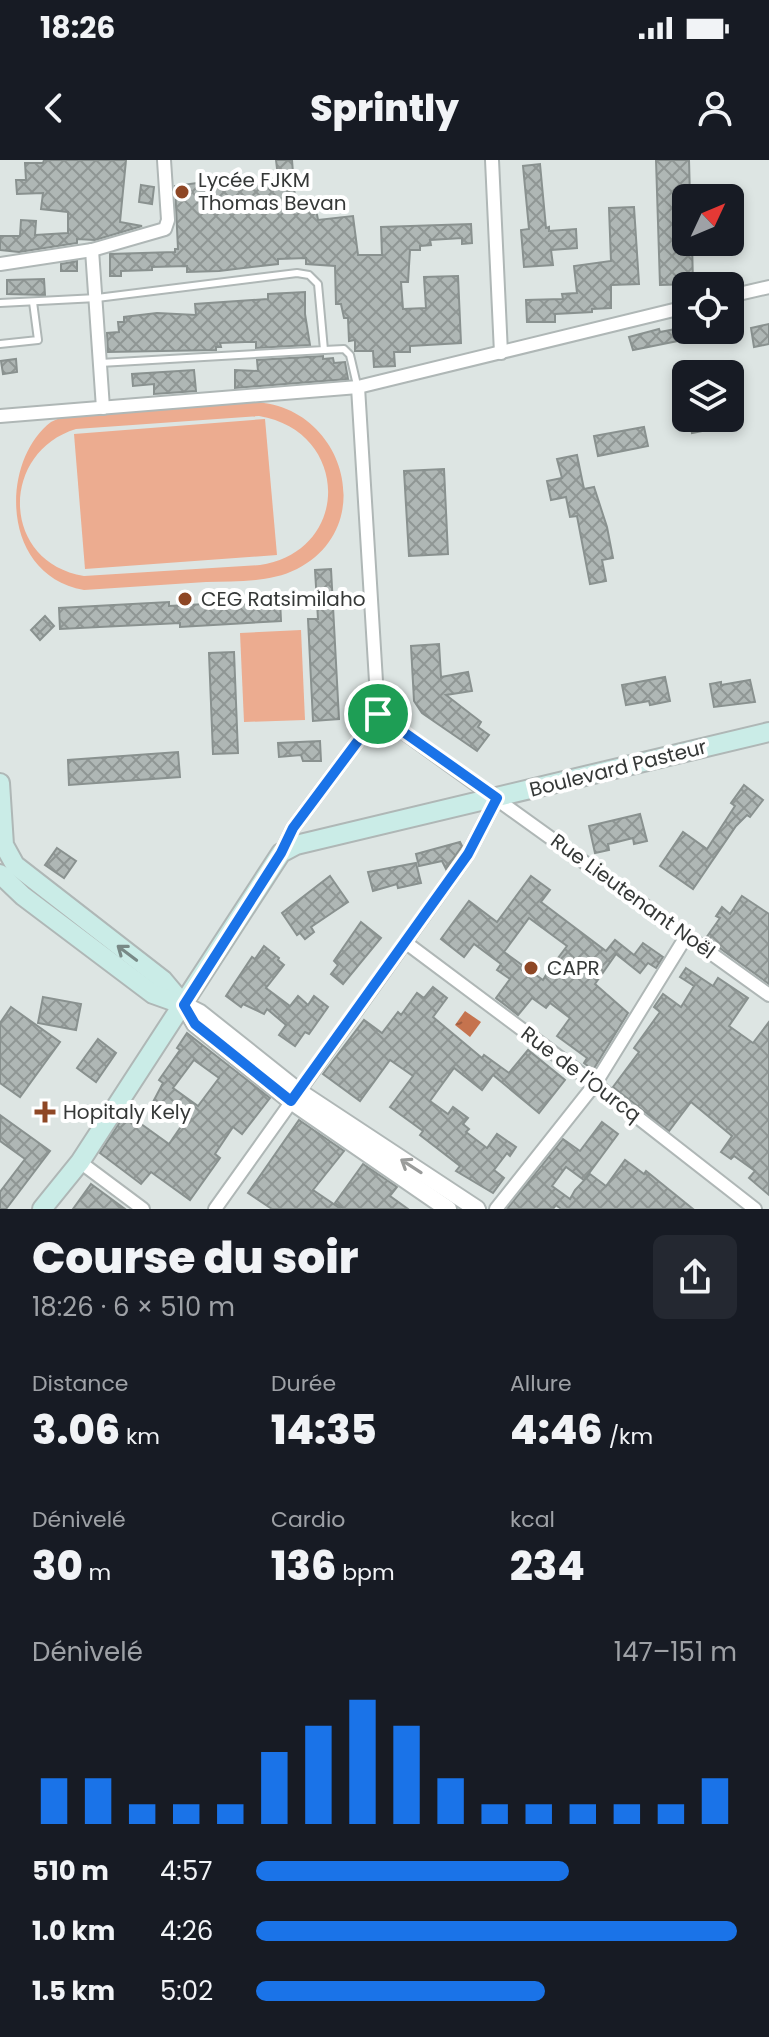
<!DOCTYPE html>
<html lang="fr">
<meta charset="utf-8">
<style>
:root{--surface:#171b24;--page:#242831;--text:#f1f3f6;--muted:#9ea1a6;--accent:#1a73e8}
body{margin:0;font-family:Poppins,sans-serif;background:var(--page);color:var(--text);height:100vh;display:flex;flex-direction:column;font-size:30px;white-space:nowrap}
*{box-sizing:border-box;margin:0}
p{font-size:26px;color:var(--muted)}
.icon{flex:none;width:44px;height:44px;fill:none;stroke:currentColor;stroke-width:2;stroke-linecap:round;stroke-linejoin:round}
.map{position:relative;height:1049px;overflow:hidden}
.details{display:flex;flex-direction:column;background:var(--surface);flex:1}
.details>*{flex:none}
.needle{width:52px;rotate:46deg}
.controls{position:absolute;left:672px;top:24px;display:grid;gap:16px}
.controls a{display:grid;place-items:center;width:72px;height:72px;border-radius:12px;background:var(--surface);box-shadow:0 4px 12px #0003;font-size:40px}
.pin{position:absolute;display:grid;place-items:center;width:68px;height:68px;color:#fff;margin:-34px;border:4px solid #fff;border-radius:50%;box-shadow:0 2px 8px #0007}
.round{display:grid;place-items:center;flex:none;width:84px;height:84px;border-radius:12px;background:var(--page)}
.overview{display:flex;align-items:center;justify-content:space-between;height:136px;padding:0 32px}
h1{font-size:44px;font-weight:800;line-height:60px}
.figures{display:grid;grid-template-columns:repeat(3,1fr);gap:12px;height:136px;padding:8px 32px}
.figures div{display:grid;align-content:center}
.figures b{font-size:40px;font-weight:800}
.figures small{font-size:22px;font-weight:400}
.figures p{font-size:22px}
.chart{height:224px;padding:16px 32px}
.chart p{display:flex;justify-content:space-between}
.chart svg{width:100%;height:144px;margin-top:8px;stroke:var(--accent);stroke-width:6}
ul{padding:0 32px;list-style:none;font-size:26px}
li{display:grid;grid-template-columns:128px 96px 1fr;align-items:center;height:60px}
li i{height:20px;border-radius:10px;background:var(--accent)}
.status{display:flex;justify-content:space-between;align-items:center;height:56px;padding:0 40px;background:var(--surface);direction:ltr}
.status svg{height:22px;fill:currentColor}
header{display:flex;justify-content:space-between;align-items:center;height:104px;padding:0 32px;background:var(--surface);font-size:36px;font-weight:800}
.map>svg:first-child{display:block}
</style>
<div class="status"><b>18:26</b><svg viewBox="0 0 49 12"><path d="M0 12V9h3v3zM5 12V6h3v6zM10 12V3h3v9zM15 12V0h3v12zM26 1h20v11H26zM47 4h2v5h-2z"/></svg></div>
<header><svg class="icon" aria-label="back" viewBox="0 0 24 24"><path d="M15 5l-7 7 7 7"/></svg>Sprintly<svg class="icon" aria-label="person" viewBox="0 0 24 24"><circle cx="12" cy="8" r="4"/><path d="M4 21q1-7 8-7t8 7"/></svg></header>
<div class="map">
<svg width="769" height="1049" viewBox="0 0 769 1049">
<defs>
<pattern id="water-ripples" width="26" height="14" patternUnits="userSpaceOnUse" patternTransform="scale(2)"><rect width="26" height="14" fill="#c5734e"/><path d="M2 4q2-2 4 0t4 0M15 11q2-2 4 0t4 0" fill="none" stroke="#a15f42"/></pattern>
<pattern id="building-cross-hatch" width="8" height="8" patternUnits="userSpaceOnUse" patternTransform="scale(2)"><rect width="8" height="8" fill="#afb7b5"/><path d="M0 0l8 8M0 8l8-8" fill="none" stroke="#8f9694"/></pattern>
</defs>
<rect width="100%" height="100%" fill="#dde5e3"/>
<g fill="#ecac90" fill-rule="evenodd">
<path d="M 250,242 C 343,242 381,366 297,409 C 269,423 236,421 206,422 C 165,425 125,427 84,430 C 0,415 0,301 51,262 C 74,250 103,252 129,250 C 169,248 210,245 250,242 ZM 259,256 C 350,271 352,391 260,405 L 84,416 C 0,402 0,292 76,269 Z"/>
<polygon points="265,259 277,395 85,409 74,274"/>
<polygon points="301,470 305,560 244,562 240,473"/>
</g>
<polygon fill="url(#water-ripples)" points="465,851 481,862 470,877 455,865"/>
<g fill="url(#building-cross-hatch)" stroke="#89918f" stroke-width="2" fill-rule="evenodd">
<polygon points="44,0 126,0 120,62 142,66 95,80 77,79 77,83 19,92 0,90 0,76 20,76 21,60 36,61 35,75 68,73 68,52 41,49 43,33 17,34 16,20 26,20 25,3 43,3"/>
<polygon points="276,0 292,0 295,39 314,38 318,60 353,56 358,95 382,95 381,67 471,64 472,83 462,84 462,78 430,80 431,85 420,86 420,90 410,90 408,122 401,122 403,149 426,148 424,117 458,116 461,183 410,186 410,192 394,192 395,206 374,207 373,191 355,191 355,180 349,181 348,158 344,158 341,144 336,144 335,106 306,104 306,98 278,99 278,104 219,111 187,112 187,106 152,107 152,110 121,111 121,116 110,116 110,94 175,92 175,89 178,89 175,26 219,20 219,24 276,20 276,17 278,17"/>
<polygon points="656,0 689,0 690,38 686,38 686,82 692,82 693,124 660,125"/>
<polygon points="540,4 546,68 549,67 549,71 576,69 577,88 551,90 553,105 524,107 521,70 529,69 523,6"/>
<polygon points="141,25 154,27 152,44 139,42"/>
<polygon points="634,47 639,124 611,125 611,148 592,149 592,152 555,154 555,162 527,162 526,140 563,139 562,134 577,133 574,106 611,101 609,48"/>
<polygon points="77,101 77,111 61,111 61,104"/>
<polygon points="44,119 45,135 7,134 7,120"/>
<polygon points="305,132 305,154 310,185 256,188 256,182 245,182 220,183 221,187 216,187 216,190 108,192 107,173 119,172 118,162 124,162 124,157 157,153 196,155 195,144 268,139 268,134"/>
<polygon points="769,164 769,184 754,187 751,168"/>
<polygon points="686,167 688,179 633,190 629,177 659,169 660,172"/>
<polygon points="697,170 731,170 731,177 699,181"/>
<polygon points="323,196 323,199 333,198 334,203 345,202 348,219 235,228 235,210 258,211 257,200"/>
<polygon points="16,199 17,212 3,214 1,201"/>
<polygon points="194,210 196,231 154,234 154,224 133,226 132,214"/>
<polygon points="689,258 742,258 742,263 692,273"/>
<polygon points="644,267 648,286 598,296 594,276"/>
<polygon points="577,295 584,329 594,327 607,367 613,398 602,400 606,421 590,424 577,356 570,357 566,337 551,340 547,321 562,318 557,299"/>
<polygon points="444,309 448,394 409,396 404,311"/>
<polygon points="331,409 339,559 313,561 308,459 318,459 315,410"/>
<polygon points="280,440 281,461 180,467 180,463 60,469 59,448 169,442 169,446"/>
<polygon points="45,456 54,466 40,480 31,470"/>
<polygon points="439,484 441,517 468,512 472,531 446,535 481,562 478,567 489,575 477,591 422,553 414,541 411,486"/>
<polygon points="234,492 238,593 213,594 209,493"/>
<polygon points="665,517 670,541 650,545 649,541 626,545 622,525"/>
<polygon points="750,520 755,542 714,547 710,524 721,522 721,525"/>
<polygon points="320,581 321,601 303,601 301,595 279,597 278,583"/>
<polygon points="178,592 180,617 69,625 68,600"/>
<polygon points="744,625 763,640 750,657 747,655 736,666 693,729 660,706 683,672 707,689 735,646 731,643"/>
<polygon points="640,654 647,681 634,684 633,678 613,683 608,684 609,690 595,693 589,666"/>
<polygon points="460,682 462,686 446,709 442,701 419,706 416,694"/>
<polygon points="57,688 76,701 64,718 45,705"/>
<polygon points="416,703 421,723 398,728 397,724 373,731 368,712"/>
<polygon points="330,716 348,742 311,767 314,772 305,779 300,773 297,775 282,753"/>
<path d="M 531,716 L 550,730 L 541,742 L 606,791 L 615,780 L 634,795 L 643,783 L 663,797 L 656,808 L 648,803 L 640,813 L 616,794 L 595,824 L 628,853 L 593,910 L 584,903 L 587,898 L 557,876 L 570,858 L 550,843 L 546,848 L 532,838 L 518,855 L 496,838 L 510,819 L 497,810 L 501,804 L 474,784 L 464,797 L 441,779 L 469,741 L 497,762 ZM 529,758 L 567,786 L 558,798 L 561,800 L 549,817 L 546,815 L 543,820 L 504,792 Z"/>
<polygon points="742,736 769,754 769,824 706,778 720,758 716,756 722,747 730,754"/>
<polygon points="361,762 381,778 343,824 331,814 338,805 334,801"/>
<polygon points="264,786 279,798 278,800 284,805 266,828 290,846 298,836 308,845 314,836 328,847 309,874 305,872 295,886 279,875 286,865 267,849 264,854 243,844 241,847 226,836 252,797 255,799"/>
<polygon points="686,808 713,826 718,818 748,838 729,866 753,883 769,862 769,1035 749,1018 755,1011 734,996 731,999 721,992 732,976 691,942 669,971 613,927 639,892 634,888 660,852 654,847 663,834 681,847 694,826 680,817"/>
<polygon points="433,827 447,838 433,857 482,898 484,895 509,913 528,890 565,920 539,953 493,915 482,930 454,908 430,941 448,954 453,947 468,958 463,964 469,969 466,972 487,988 497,974 516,987 510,996 507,993 494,1010 504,1018 493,1033 456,1011 460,1006 420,975 423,971 390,947 413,916 390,900 360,941 323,914 364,860 382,873 398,852 401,855 417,833 424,838"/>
<polygon points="43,837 81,844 76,870 38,863"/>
<polygon points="11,847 60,882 20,937 0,923 0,863"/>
<path d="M 187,873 L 270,938 L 242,974 L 233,967 L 215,994 L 220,998 L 190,1040 L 151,1012 L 141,1024 L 100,993 L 123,957 L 130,956 L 169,984 L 182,965 L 153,942 L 163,923 L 159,920 L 180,890 L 177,888 ZM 194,900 L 219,918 L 198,946 L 173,928 Z"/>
<polygon points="98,879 116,893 96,922 77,908"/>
<polygon points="0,955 50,991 6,1049 0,1049 0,1032 25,999 0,981"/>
<polygon points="299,960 344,991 313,1030 341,1049 272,1049 248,1033"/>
<polygon points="602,962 618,974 584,1020 566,1007 552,1026 570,1039 575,1030 590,1014 606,1026 625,1000 644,1014 646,1011 693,1049 561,1049 556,1045 553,1049 507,1049 563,979 580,991"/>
<polygon points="363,1004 397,1027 390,1036 408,1049 344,1049 335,1043"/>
<polygon points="91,1024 125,1049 73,1049"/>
</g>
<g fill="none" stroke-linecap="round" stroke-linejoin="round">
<defs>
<g id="service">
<polyline points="0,143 97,138 297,113 309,115 318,124 324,190 100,203"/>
<polyline points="0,184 38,180 33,142"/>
<polyline points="324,190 344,189 350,195 357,225"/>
</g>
<g id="minor">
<polyline points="492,0 501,193"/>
<polyline points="92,90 103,248"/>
<polyline points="0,104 92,90 165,69 168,60 164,0"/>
<polyline points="730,136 769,127"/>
<polyline points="358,227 378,554"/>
<polyline points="0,256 358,227 686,147"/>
<polyline points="378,554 769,835"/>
<polyline points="281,693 293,668 378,554"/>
<polyline points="405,782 595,924 755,1049"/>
<polyline points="80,1002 143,1049"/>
<polyline points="215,1049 468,694 497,638"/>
<polyline points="496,1049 595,924 687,775"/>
</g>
<g id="tertiary">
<polyline points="184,845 200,853 298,931 477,1049"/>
<polyline points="187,850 195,864 291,941 448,1049"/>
</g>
<g id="secondary">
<polyline points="0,623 4,685 15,705 163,820 184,845"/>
<polyline points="0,714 23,736 153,834 181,844"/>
<polyline points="42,1049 80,1002 281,693 296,685 769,572"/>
</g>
</defs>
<use href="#service" stroke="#afb7b6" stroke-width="10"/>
<use href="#minor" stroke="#afb7b6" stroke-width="16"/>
<use href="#tertiary" stroke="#afb7b6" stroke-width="20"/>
<use href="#secondary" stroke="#afb7b6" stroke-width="22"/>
<use href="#service" stroke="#fff" stroke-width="6"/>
<use href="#minor" stroke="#fff" stroke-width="12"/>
<use href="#tertiary" stroke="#fff" stroke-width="16"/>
<use href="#secondary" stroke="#caece7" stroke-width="18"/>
</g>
<defs><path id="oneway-shaft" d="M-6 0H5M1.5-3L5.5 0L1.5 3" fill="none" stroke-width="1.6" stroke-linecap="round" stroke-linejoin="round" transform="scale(2)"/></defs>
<use stroke="#788986" href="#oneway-shaft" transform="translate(127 793) rotate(-143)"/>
<use stroke="#9a9c9b" href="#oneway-shaft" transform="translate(411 1006) rotate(-147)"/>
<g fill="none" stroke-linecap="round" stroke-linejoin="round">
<defs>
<polygon id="route" points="378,554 497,638 468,694 291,941 195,864 184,845 281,693 293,668"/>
</defs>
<use href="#route" stroke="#fff" stroke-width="16"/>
<use href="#route" stroke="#1a73e8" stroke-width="10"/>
</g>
<g fill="#8e4725" stroke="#fff" stroke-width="3">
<circle cx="182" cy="32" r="8"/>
<circle cx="185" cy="439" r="8"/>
<circle cx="531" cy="808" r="8"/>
<path d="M41 940h8v8h8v8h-8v8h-8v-8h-8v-8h8z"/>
</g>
<g text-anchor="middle" stroke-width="8" stroke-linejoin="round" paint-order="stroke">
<g font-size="20" fill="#353837" stroke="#fff" text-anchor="start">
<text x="198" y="27">Lycée FJKM<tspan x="198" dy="23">Thomas Bevan</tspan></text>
<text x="201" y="446">CEG Ratsimilaho</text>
<text x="547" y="815">CAPR</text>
<text x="63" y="959">Hopitaly Kely</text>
</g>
<g font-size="20" fill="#353837" stroke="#fff">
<text transform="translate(618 608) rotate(-14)" y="7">Boulevard Pasteur</text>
<text transform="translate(633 736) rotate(36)" y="7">Rue Lieutenant Noël</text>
<text transform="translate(581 914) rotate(37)" y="7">Rue de l'Ourcq</text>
</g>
</g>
</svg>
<div class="controls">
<a><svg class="needle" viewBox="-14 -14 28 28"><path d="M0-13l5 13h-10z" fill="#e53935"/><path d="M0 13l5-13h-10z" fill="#9ea1a6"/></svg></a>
<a><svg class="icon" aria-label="locate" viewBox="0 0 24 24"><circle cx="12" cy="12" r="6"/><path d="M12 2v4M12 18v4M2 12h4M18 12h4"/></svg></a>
<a><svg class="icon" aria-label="layers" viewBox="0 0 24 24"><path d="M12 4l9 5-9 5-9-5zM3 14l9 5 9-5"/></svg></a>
</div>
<div class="pin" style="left:378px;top:554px;background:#1e9e55"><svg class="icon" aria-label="arrive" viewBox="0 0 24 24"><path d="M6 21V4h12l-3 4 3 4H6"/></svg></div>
</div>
<section class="details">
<div class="overview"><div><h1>Course du soir</h1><p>18:26 · 6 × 510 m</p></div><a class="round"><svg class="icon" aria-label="share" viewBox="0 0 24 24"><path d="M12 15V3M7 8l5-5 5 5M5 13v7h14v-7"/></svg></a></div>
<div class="figures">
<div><p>Distance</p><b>3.06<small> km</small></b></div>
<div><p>Durée</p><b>14:35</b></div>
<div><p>Allure</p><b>4:46<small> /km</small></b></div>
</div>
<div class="figures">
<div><p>Dénivelé</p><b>30<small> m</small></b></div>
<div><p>Cardio</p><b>136<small> bpm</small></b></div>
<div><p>kcal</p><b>234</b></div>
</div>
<div class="chart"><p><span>Dénivelé</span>147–151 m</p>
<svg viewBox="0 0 160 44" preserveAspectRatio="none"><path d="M5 44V30M15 44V30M25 44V38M35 44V38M45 44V38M55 44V22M65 44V14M75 44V6M85 44V14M95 44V30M105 44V38M115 44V38M125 44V38M135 44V38M145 44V38M155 44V30"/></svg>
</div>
<ul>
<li><b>510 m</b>4:57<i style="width:65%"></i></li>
<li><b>1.0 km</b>4:26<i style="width:100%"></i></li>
<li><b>1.5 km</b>5:02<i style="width:60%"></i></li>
</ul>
</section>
